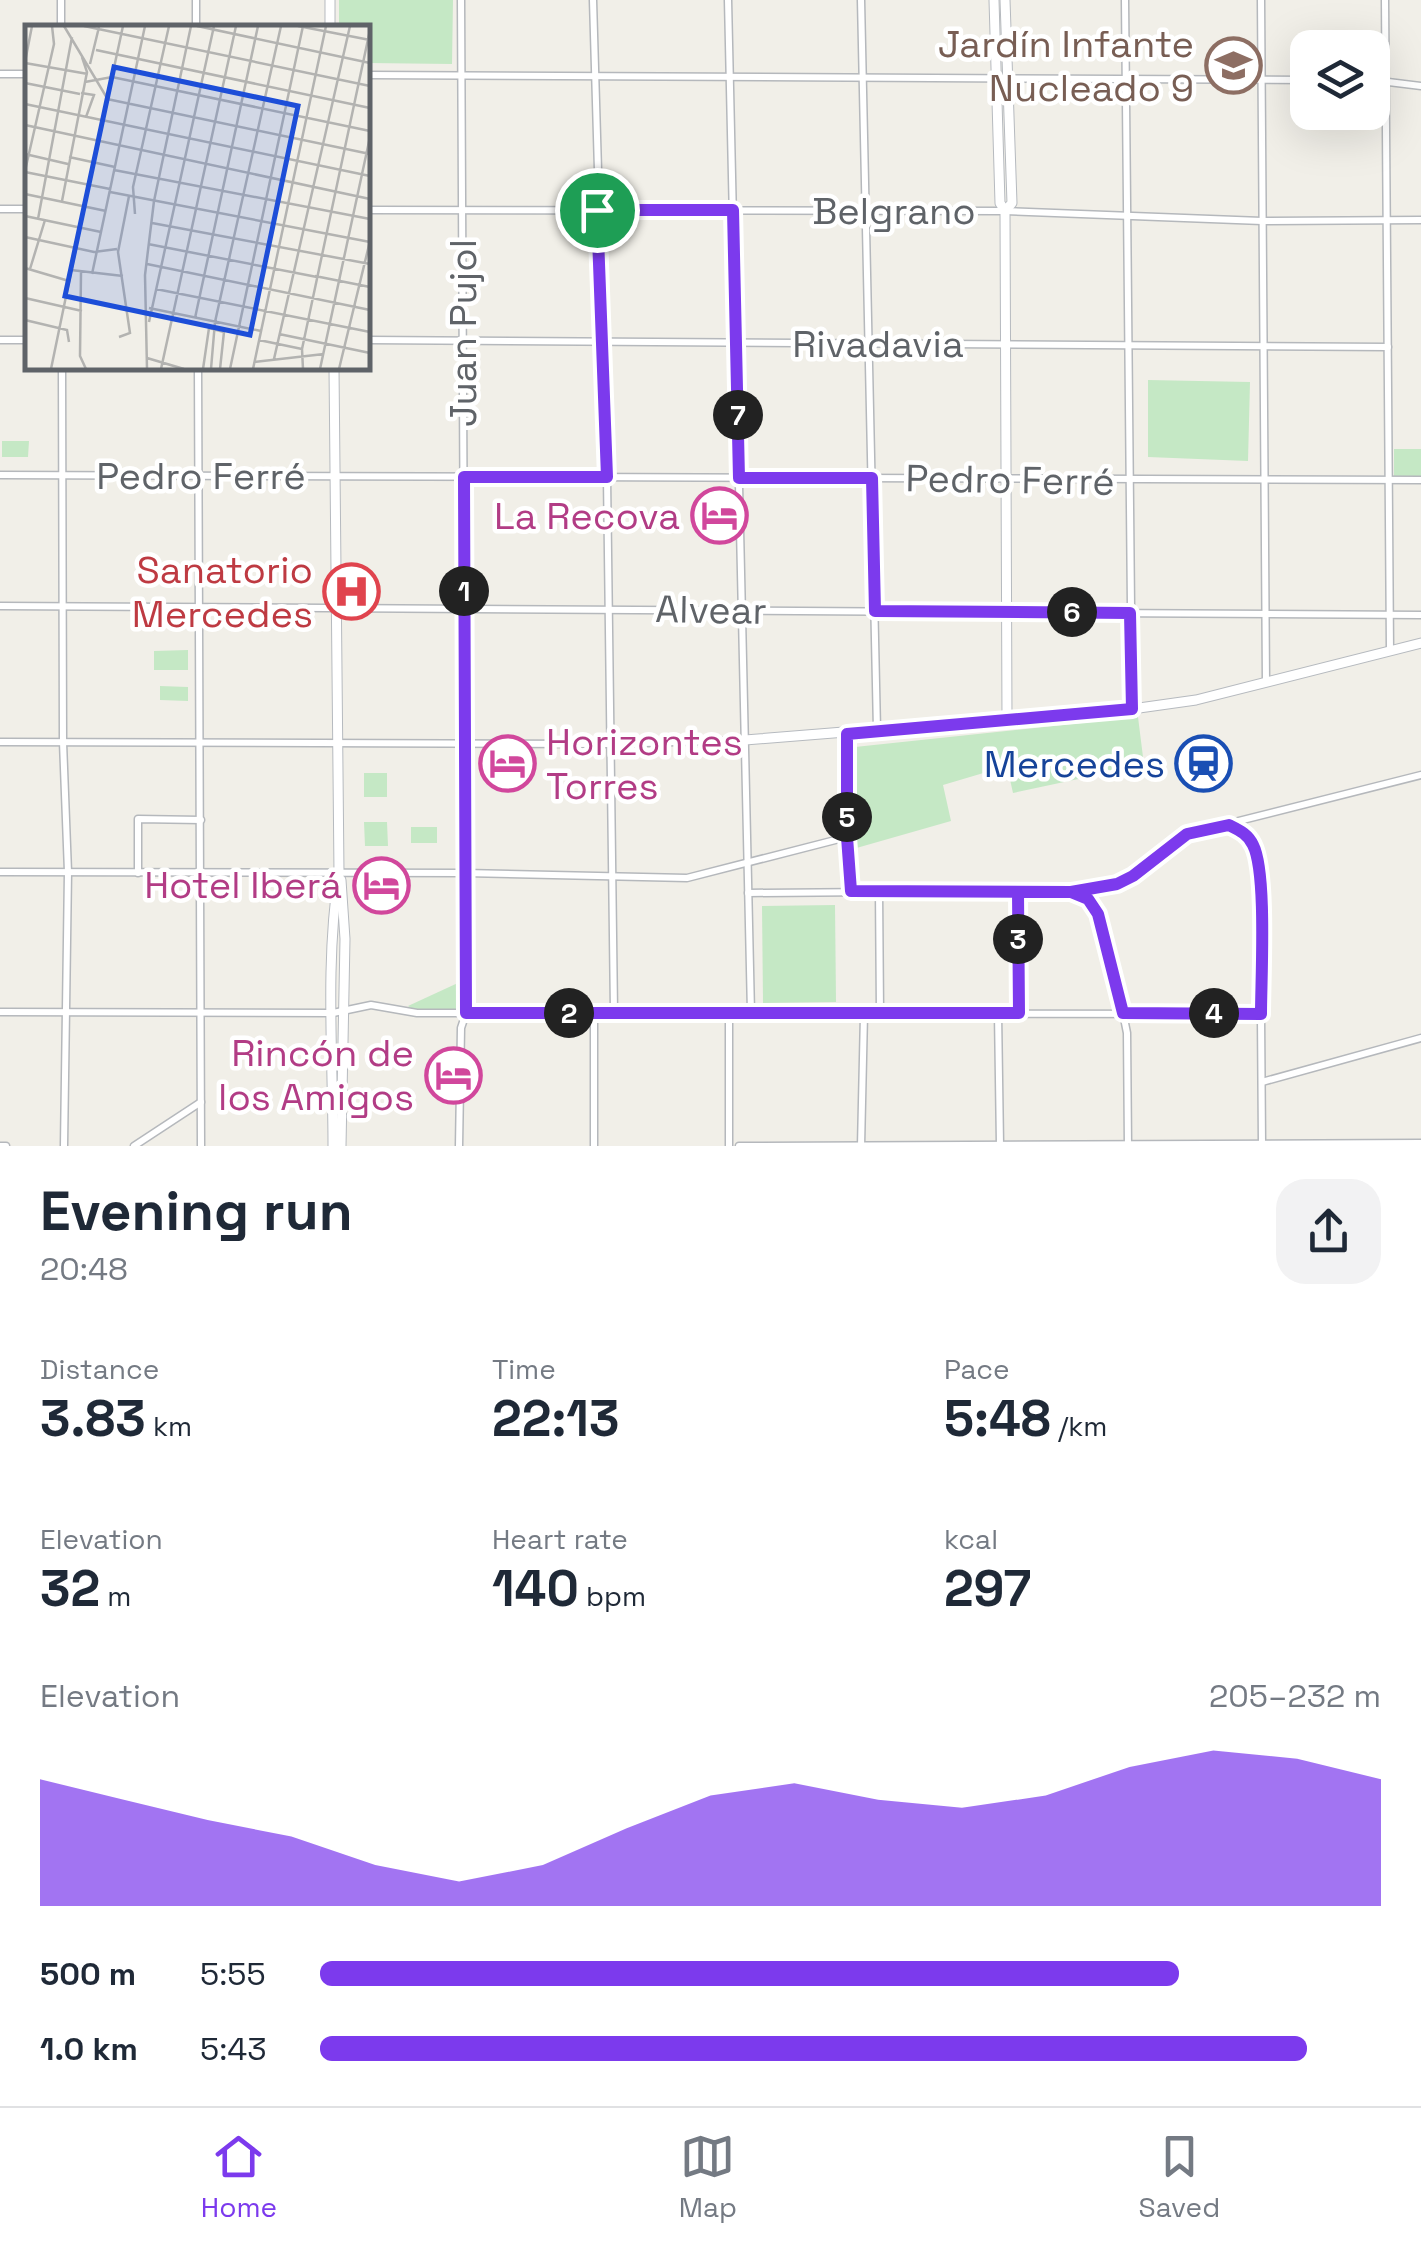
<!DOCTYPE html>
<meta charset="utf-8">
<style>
:root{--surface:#fff;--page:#f2f2f3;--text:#1f2937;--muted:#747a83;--line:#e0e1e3;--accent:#7c3aed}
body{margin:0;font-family:"Space Grotesk",sans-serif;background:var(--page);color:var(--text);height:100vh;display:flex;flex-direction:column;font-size:38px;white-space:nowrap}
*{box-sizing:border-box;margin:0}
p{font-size:32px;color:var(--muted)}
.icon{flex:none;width:55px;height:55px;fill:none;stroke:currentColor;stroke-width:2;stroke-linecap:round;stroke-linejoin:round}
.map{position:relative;height:1146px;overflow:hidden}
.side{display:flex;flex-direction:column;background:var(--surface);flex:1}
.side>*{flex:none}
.controls{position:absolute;left:1290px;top:30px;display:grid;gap:20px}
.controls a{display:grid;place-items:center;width:100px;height:100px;border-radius:20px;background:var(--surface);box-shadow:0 10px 40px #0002;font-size:50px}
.pin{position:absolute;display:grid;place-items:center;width:85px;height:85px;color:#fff;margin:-42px;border:5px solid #fff;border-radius:50%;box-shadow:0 2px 10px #0007}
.km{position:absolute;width:50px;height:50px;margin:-25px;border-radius:50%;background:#222;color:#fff;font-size:28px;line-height:50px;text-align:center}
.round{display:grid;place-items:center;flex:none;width:105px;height:105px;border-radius:30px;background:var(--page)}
.summary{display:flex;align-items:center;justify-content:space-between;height:170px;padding:0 40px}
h1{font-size:55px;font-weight:800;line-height:75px}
.metrics{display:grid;grid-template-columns:repeat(3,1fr);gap:15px;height:170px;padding:10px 40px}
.metrics div{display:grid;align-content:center}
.metrics b{font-size:50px;font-weight:800}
.metrics small{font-size:28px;font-weight:400}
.metrics p{font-size:28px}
.chart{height:280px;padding:20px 40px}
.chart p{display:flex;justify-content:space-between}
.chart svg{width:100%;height:180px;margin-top:10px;fill:var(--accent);opacity:.7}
ul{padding:0 40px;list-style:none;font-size:32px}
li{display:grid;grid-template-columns:160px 120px 1fr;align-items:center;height:75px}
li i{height:25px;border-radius:12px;background:var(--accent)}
.tabs{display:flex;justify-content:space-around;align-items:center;height:140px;border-top:2px solid var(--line);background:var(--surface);font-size:28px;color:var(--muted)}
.tabs a{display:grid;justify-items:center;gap:5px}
.tabs .current{color:var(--accent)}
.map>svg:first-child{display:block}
</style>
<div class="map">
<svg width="1421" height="1146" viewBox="0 0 1421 1146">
<rect width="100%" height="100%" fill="#f1efe8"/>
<g fill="#c5e8c5">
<polygon points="339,0 453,0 452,64 368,63 368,28 339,27"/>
<polygon points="1148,380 1250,382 1248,461 1148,457"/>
<polygon points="2,441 29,441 28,457 2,457"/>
<rect x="1394" y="449" width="27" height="29"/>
<polygon points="188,650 188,670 154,670 154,651"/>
<polygon points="160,686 188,687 188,701 160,700"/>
<polygon points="1138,717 1144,765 1013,793 1007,766 943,785 951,821 853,849 855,747"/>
<rect x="364" y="773" width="23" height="24"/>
<polygon points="364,822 387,822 388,846 365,846"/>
<rect x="411" y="827" width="26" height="16"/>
<polygon points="835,905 836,1002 763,1003 762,906"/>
<polygon points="460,982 457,1010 417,1012 408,1006"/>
</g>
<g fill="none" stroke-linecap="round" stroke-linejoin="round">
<defs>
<g id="street">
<polyline points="61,0 61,28"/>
<polyline points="196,0 196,28"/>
<polyline points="593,0 607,477 614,1012"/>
<polyline points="728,0 751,1013"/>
<polyline points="861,0 877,730"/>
<polyline points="1125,0 1132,709"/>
<polyline points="1261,0 1266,682"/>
<polyline points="1385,0 1390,650"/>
<polyline points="0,74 28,74"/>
<polyline points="368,75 1308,80"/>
<polyline points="1372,80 1421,86"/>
<polyline points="0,209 28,209"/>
<polyline points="368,210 1005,211 1262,221 1421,220"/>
<polyline points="0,340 28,340"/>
<polyline points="368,340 1388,347"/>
<polyline points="62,368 63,742 68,872 64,1146"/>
<polyline points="198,368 201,1146"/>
<polyline points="0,475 1421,480"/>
<polyline points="0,606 1421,615"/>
<polyline points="847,734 847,837 851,891"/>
<polyline points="0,742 610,744 745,740"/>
<polyline points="1229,825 1252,842 1260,889 1262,1144"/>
<polyline points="0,872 465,873 687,878 847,837"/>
<polyline points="138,873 138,819 201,820"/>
<polyline points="879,891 880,1013"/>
<polyline points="1018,892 1019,1013"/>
<polyline points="748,893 1094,890 1133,877 1187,834 1421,775"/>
<polyline points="1072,893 1088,899 1098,914 1123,1013 1127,1033 1128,1146"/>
<polyline points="0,1012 333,1013 371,1005 417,1013 1261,1014"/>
<polyline points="998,1013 1000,1145"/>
<polyline points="1262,1082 1421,1038"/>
<polyline points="0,1146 6,1146"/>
<polyline points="134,1146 201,1102"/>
<polyline points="459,1146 461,1028 466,1013 466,977 461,0"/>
<polyline points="594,1146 594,1013"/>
<polyline points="729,1146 729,1013"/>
<polyline points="739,1146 1421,1143"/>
<polyline points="861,1146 864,1014"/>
</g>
<g id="secondary">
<polyline points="330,0 330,28"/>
<polyline points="994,0 1000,203 1005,211 1007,720"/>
<polyline points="1005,0 1012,203 1005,211"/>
<polyline points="745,740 1132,709 1196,700 1421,643"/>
<polyline points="341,880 345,939 341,1146"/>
<path d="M 333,1146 C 333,1056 325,962 339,873 L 334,368"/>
</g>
</defs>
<use href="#street" stroke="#b5b8bc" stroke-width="9"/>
<use href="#secondary" stroke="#b6babf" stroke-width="11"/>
<use href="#street" stroke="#fff" stroke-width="6"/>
<use href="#secondary" stroke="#fff" stroke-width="9"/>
</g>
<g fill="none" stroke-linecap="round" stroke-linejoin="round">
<defs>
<path id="route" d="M 597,210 L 607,477 L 464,477 L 466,1013 L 1019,1013 L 1018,892 L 1071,892 L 1117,884 L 1133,876 L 1187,834 L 1229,825 C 1239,830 1248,834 1253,845 C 1267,872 1261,978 1261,1014 L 1123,1013 L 1098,914 L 1088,899 L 1071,892 L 851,891 L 847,837 L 847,734 L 1132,709 L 1130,613 L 875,611 L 872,478 L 739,478 L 733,210 L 597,210"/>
</defs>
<use href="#route" stroke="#fff" stroke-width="20"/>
<use href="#route" stroke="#7c3aed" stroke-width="12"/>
</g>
<defs>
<symbol id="school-ring" viewBox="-11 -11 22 22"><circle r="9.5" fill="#fff" stroke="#8d6e63" stroke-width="1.5"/><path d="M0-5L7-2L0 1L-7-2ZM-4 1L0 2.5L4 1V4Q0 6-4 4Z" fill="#8d6e63"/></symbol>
<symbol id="hotel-ring" viewBox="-11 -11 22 22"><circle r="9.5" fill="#fff" stroke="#d1479c" stroke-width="1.5"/><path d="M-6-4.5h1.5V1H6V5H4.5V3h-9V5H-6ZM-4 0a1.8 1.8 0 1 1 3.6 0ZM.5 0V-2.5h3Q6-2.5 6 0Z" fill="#d1479c"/></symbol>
<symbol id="hospital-ring" viewBox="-11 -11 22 22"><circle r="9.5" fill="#fff" stroke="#e0444e" stroke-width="1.5"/><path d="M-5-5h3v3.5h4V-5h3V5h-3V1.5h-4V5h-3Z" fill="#e0444e"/></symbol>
<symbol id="station-ring" viewBox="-11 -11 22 22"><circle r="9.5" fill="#fff" stroke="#1a4fb4" stroke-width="1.5"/><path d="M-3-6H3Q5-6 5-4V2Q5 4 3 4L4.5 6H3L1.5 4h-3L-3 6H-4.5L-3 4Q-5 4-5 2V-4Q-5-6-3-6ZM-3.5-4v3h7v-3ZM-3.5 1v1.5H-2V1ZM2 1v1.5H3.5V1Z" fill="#1a4fb4"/></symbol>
</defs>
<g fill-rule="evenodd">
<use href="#school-ring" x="1202" y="34" width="63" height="63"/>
<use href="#hotel-ring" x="688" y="484" width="63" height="63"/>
<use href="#hospital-ring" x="320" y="560" width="63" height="63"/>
<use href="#hotel-ring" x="476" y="732" width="63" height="63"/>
<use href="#station-ring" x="1172" y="732" width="63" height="63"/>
<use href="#hotel-ring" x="350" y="854" width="63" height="63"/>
<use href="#hotel-ring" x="422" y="1044" width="63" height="63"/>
</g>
<g text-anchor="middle" stroke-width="9" stroke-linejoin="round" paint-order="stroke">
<g font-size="38" fill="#785e54" stroke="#fff" text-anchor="end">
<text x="1194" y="57">Jardín Infante<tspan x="1194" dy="44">Nucleado 9</tspan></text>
</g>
<g font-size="38" fill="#5f6368" stroke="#fff">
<text x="894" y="224">Belgrano</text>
<text transform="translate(463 333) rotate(-90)" y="13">Juan Pujol</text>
<text x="878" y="357">Rivadavia</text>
<text x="201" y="489">Pedro Ferré</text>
<text transform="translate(1010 480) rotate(1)" y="13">Pedro Ferré</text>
<text transform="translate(711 610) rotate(1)" y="13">Alvear</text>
</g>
<g font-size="38" fill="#b23c85" stroke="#fff" text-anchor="end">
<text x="680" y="529">La Recova</text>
<text x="546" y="755" text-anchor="start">Horizontes<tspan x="546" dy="44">Torres</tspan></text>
<text x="342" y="898">Hotel Iberá</text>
<text x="414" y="1066">Rincón de<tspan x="414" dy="44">los Amigos</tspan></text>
</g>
<g font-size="38" fill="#be3a42" stroke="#fff" text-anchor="end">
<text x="313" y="583">Sanatorio<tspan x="313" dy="44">Mercedes</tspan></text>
</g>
<g font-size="38" fill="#164399" stroke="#fff" text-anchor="end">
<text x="1165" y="777">Mercedes</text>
</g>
</g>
<g transform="translate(25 25)">
<rect width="345" height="345" fill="#f1efe8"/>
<path fill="none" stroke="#b3b3b1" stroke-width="2.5" d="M 59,1 L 345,61M 172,1 L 345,38M 273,1 L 345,15M 71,25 L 345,83M 0,37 L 7,1M 0,38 L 63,49M 65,39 L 74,2M 87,52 L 98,1M 60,57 L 87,52 L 345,106M 0,58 L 55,69M 56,68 L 69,70 L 61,92M 82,74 L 345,129M 0,79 L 345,151M 0,100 L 345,174M 0,129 L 43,139M 44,132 L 90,142M 89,145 L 345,194M 0,146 L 29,19 L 27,1M 0,147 L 85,164M 85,167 L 345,217M 0,169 L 81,186M 37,176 L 62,47 L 57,32M 129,176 L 166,1M 110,189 L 108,162 L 144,1M 0,191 L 76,207M 13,194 L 47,12M 127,198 L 345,239M 0,212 L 69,227 L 92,224M 123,219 L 292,252M 122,239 L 345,285M 0,243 L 44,256M 5,244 L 20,195M 46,245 L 98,251M 56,247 L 55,331 L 61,344M 67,249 L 120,1M 290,251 L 345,262M 131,264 L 345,307M 0,273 L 57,286M 124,283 L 236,306M 170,293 L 233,1M 0,295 L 42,305 L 44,317M 124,297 L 189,1M 254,309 L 345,328M 94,312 L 105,308 L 93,227 L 104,171M 234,315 L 277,324M 122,333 L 159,344M 249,334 L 325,1M 229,337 L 299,329M 26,344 L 82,73 L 39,1M 122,344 L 120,250 L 129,176M 136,344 L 211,1M 178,344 L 184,303 L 199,307 L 195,344M 186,344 L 190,297 L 256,1M 205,344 L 278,1M 228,344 L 301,1M 278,344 L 277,324 L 345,5M 295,344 L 345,112M 314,344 L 345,216"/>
<path fill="#1d4ed8" fill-opacity="0.15" stroke="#1d4ed8" stroke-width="5" d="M 89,42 L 273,81 L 225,310 L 40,271 Z"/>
<rect width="345" height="345" fill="none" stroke="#5f6368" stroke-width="5"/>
</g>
</svg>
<div class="controls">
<a><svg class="icon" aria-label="layers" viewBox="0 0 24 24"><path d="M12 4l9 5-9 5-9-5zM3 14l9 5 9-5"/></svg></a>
</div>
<div class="pin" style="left:597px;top:210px;background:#1e9e55"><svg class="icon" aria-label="arrive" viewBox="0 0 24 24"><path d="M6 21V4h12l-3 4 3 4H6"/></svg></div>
<b class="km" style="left:464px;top:591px">1</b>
<b class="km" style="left:569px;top:1013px">2</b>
<b class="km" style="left:1018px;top:939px">3</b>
<b class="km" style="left:1214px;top:1013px">4</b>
<b class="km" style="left:847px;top:817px">5</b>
<b class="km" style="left:1072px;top:612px">6</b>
<b class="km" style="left:738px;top:415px">7</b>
</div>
<section class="side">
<div class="summary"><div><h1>Evening run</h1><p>20:48</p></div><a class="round"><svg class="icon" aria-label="share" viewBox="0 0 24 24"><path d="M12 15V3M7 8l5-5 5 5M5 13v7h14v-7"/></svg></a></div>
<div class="metrics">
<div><p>Distance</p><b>3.83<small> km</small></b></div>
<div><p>Time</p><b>22:13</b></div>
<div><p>Pace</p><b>5:48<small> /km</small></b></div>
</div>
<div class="metrics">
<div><p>Elevation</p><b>32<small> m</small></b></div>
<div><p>Heart rate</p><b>140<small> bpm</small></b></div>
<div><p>kcal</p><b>297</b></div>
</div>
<div class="chart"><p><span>Elevation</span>205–232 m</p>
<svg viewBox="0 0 160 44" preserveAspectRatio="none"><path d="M0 44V13L10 18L20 23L30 27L40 34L50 38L60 34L70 25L80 17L90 14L100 18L110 20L120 17L130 10L140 6L150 8L160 13V44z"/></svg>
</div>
<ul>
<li><b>500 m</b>5:55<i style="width:81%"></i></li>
<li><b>1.0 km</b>5:43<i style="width:93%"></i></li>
</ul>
</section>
<nav class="tabs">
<a class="current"><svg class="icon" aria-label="home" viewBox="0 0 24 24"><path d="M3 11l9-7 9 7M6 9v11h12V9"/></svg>Home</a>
<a><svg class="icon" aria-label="map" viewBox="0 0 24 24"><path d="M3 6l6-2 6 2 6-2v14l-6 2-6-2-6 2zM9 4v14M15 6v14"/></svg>Map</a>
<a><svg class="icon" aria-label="saved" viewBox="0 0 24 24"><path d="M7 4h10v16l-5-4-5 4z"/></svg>Saved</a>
</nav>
